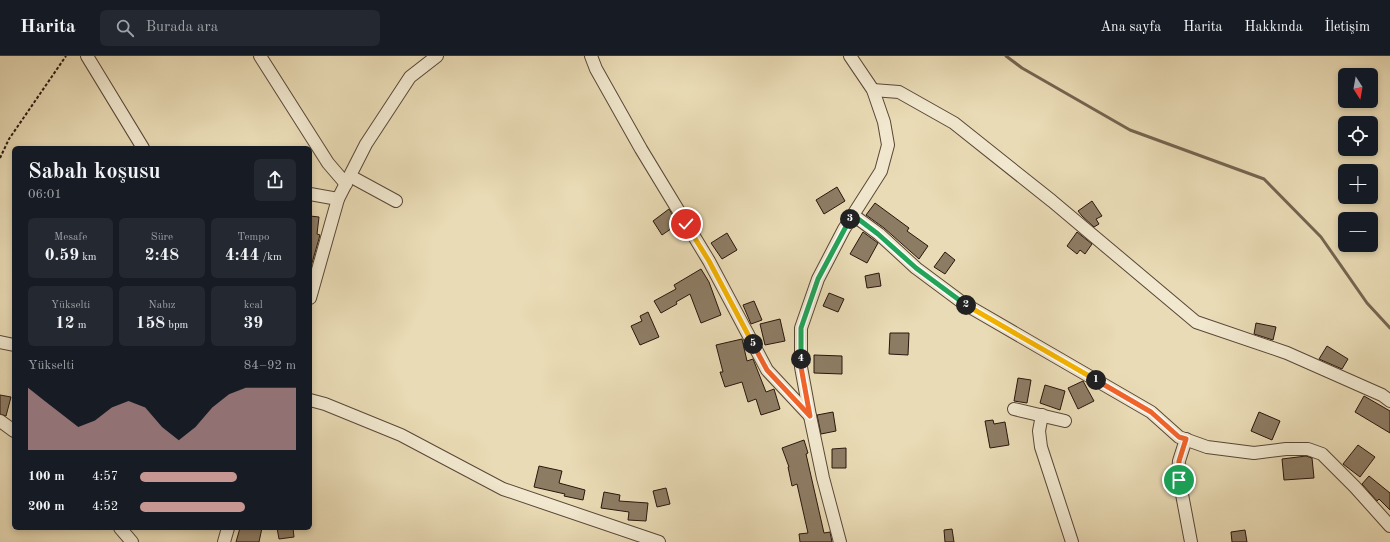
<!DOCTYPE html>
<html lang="tr">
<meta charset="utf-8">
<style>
:root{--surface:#171b24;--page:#242831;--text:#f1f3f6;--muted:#9ea1a6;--line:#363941;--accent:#c59692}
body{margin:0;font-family:"Old Standard TT",serif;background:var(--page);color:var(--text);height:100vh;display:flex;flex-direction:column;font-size:15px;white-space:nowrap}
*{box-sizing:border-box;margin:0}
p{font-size:13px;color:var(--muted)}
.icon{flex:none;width:22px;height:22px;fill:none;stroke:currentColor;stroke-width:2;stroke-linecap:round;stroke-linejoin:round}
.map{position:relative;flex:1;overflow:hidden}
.side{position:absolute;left:12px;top:90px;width:300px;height:384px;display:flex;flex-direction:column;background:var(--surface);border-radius:6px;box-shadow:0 2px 6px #0003}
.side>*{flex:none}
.needle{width:26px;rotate:169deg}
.controls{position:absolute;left:1338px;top:12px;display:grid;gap:8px}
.controls a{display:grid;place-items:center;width:40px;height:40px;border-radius:6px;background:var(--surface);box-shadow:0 2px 6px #0003;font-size:20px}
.pin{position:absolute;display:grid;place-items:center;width:34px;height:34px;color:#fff;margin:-17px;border:2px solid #fff;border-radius:50%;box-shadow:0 1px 4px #0007}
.km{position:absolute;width:20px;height:20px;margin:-10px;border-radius:50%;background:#222;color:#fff;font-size:11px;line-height:20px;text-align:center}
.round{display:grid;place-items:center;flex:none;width:42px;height:42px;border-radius:6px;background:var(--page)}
.headline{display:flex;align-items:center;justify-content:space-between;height:68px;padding:0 16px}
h1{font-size:22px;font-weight:600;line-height:30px}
.figures{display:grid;grid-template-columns:repeat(3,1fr);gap:6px;height:68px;padding:4px 16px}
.figures div{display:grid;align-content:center;border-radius:6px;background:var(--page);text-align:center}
.figures b{font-size:17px;font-weight:600}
.figures small{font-size:11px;font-weight:400}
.figures p{font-size:11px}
.chart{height:112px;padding:8px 16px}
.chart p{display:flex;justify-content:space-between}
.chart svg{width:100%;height:72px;margin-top:4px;fill:var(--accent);opacity:.7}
ul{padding:0 16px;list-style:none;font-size:13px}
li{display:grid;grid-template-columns:64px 48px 1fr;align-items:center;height:30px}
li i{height:10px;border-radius:5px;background:var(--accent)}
header{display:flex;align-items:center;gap:24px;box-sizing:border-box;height:56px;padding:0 20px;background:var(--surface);border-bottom:1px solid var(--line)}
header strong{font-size:19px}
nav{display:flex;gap:22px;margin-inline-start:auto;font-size:14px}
.search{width:280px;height:36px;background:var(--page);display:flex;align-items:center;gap:10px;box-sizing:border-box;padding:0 14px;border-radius:6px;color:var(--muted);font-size:15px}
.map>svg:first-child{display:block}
</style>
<header>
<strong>Harita</strong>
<div class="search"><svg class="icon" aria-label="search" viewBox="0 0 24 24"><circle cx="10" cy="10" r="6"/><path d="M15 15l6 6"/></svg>Burada ara</div>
<nav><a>Ana sayfa</a><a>Harita</a><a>Hakkında</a><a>İletişim</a></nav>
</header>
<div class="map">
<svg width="1390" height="486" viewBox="0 0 1390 486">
<rect width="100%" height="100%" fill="#e9dbb5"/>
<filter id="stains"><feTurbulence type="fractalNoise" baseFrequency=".005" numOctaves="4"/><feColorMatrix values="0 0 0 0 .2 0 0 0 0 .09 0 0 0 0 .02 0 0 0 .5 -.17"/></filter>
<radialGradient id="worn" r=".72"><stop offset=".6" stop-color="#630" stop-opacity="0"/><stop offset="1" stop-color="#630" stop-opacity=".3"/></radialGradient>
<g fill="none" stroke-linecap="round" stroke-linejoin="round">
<polyline stroke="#756450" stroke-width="3" points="1006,0 1022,12 1130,74 1264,123 1321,181 1367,247 1390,272"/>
</g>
<g fill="#8d7c64" stroke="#29160d">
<polygon points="837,131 845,145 824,158 816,144"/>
<polygon points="1092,145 1102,160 1096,163 1099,168 1094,171 1082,160 1078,155"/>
<polygon points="875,147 909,172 907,175 928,190 919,203 884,172 866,159"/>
<polygon points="669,153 678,168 662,179 653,165"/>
<polygon points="310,160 319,161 317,178 320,179 310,214"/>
<polygon points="863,176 878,187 867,207 850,198"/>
<polygon points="1077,176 1092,188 1085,198 1080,194 1077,198 1067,190"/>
<polygon points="727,177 737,194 722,203 711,187"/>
<polygon points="945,196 955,204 945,218 934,211"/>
<polygon points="701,213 709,226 721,259 701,267 690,238 676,246 677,248 661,257 654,245 676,233 674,229"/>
<polygon points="879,217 881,230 867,232 865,220"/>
<polygon points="829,237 844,243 838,256 823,250"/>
<polygon points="754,245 762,264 751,268 743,249"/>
<polygon points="648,256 659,281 640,289 631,270 642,265 640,260"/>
<polygon points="780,263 785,285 765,289 760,268"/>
<polygon points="1256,267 1276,271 1273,284 1254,278"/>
<polygon points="890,277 909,277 908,299 889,298"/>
<polygon points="742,283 747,305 753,303 766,336 774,333 780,353 761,359 756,343 748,346 742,326 725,331 720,316 723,316 716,289"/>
<polygon points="1327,290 1348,303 1342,313 1319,303"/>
<polygon points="814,299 842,300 842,318 814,317"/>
<polygon points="1018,322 1031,324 1027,347 1014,345"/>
<polygon points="1083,325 1094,345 1078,353 1068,332"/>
<polygon points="1045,329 1065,335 1060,354 1040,347"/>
<polygon points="0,339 11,341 6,360 0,358"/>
<polygon points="1364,340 1390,355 1390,377 1355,356"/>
<polygon points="833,356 836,375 821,378 817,359"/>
<polygon points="1259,356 1280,365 1272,384 1251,375"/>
<polygon points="993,364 994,368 1005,366 1009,389 990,392 985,365"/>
<polygon points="804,384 808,397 806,398 824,477 830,476 832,486 800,486 799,478 808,477 797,428 792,430 788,411 789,411 782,392"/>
<polygon points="1358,389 1375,401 1360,421 1343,408"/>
<polygon points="846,392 846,412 832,412 832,393"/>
<polygon points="1306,400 1312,402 1314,422 1284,424 1282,403"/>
<polygon points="539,410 562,415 559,427 585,434 583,444 564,440 565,438 534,431"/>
<polygon points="1369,420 1390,437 1390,454 1379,443 1377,445 1362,428"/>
<polygon points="666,432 670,448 657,451 653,435"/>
<polygon points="604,436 620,439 619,445 648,447 646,465 628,464 629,456 601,452"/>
<polygon points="240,472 262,472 259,486 236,486"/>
<polygon points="277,472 293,472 294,481 279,483"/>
<polygon points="952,473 954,486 945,486 944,474"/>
<polygon points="1245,474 1247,486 1232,486 1231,476"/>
</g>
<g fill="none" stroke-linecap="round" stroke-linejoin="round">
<defs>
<g id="minor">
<polyline points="87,0 143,92"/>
<polyline points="260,0 328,107 346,128"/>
<polyline points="591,0 596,13 641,93 709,205 767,314 810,360"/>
<polyline points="873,34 899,36 954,67 1052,145 1196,266 1287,297 1382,339 1390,345"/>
<polyline points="350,120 396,145"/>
<polyline points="310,138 338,143"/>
<polyline points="853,159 879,178 916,212 963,247 1151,356 1179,381 1207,391 1254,397 1286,393 1308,393 1322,398 1355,431 1390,470"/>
<polyline points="310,242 338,143 366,88 410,21 437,0"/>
<polyline points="0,286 14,289"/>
<polyline points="310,344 325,348 401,379 503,433 659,486"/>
<polyline points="1014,353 1065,365"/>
<polyline points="1042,359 1039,375 1041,391 1072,486"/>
<polyline points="0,365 14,375"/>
<polyline points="1186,383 1179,405 1178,417 1191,486"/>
<polyline points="120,472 132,486"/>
<polyline points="224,486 228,472"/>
<polyline points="840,486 823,422 810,360 801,311 801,272 818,223 844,173 881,115 888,89 884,66 873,34 850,0"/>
</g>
</defs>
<use href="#minor" stroke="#594737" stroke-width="14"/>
<polyline stroke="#29160d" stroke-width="2" stroke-dasharray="3 2" stroke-linecap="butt" points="0,102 9,83 66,0"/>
<use href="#minor" stroke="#f1e8cf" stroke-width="12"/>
</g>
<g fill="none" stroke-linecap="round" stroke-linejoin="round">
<defs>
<polyline id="split-1" points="1096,324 1151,356 1179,381 1186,383 1179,405 1179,424"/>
<polyline id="split-2" points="966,249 1096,324"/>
<polyline id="split-3" points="850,163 853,159 878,178 916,212 966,249"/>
<polyline id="split-4" points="801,303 801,272 818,223 850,163"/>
<polyline id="split-5" points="753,288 767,314 810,360 801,311 801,303"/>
<polyline id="split-6" points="686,168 709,205 753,288"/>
</defs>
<use href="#split-1" stroke="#fff" stroke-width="8"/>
<use href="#split-2" stroke="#fff" stroke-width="8"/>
<use href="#split-3" stroke="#fff" stroke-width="8"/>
<use href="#split-4" stroke="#fff" stroke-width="8"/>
<use href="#split-5" stroke="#fff" stroke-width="8"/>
<use href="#split-6" stroke="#fff" stroke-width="8"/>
<use href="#split-1" stroke="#f0652b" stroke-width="5"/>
<use href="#split-2" stroke="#f5b400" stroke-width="5"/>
<use href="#split-3" stroke="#22a559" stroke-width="5"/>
<use href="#split-4" stroke="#22a559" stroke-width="5"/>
<use href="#split-5" stroke="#f0652b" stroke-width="5"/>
<use href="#split-6" stroke="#f5b400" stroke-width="5"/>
</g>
<rect width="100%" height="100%" filter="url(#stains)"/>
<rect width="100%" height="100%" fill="url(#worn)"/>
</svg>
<div class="controls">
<a><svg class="needle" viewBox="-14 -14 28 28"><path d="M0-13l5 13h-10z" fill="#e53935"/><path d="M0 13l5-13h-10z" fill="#9ea1a6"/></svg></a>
<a><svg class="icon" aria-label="locate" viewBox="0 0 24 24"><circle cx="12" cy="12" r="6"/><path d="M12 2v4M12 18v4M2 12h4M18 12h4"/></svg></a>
<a>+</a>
<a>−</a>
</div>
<div class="pin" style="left:1179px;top:424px;background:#1e9e55"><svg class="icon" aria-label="arrive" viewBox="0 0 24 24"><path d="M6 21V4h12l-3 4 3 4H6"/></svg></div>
<div class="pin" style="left:686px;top:168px;background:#d93025"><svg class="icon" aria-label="check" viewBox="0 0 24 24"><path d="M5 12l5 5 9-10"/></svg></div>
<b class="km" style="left:1096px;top:324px">1</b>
<b class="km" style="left:966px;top:249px">2</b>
<b class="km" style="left:850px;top:163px">3</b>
<b class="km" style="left:801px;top:303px">4</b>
<b class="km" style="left:753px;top:288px">5</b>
<section class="side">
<div class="headline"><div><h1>Sabah koşusu</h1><p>06:01</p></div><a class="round"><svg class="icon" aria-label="share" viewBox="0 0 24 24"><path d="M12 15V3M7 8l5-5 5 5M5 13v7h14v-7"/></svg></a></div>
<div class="figures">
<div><p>Mesafe</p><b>0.59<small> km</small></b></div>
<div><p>Süre</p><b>2:48</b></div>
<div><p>Tempo</p><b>4:44<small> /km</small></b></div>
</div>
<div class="figures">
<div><p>Yükselti</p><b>12<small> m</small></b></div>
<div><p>Nabız</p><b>158<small> bpm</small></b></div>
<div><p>kcal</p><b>39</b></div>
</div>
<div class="chart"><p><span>Yükselti</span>84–92 m</p>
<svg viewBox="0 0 160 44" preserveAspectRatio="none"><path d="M0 44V6L10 14L20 22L30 30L40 26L50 18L60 14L70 18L80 30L90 38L100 30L110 18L120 10L130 6L140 6L150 6L160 6V44z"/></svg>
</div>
<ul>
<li><b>100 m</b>4:57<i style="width:62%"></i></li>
<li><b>200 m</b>4:52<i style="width:67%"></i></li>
</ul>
</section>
</div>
